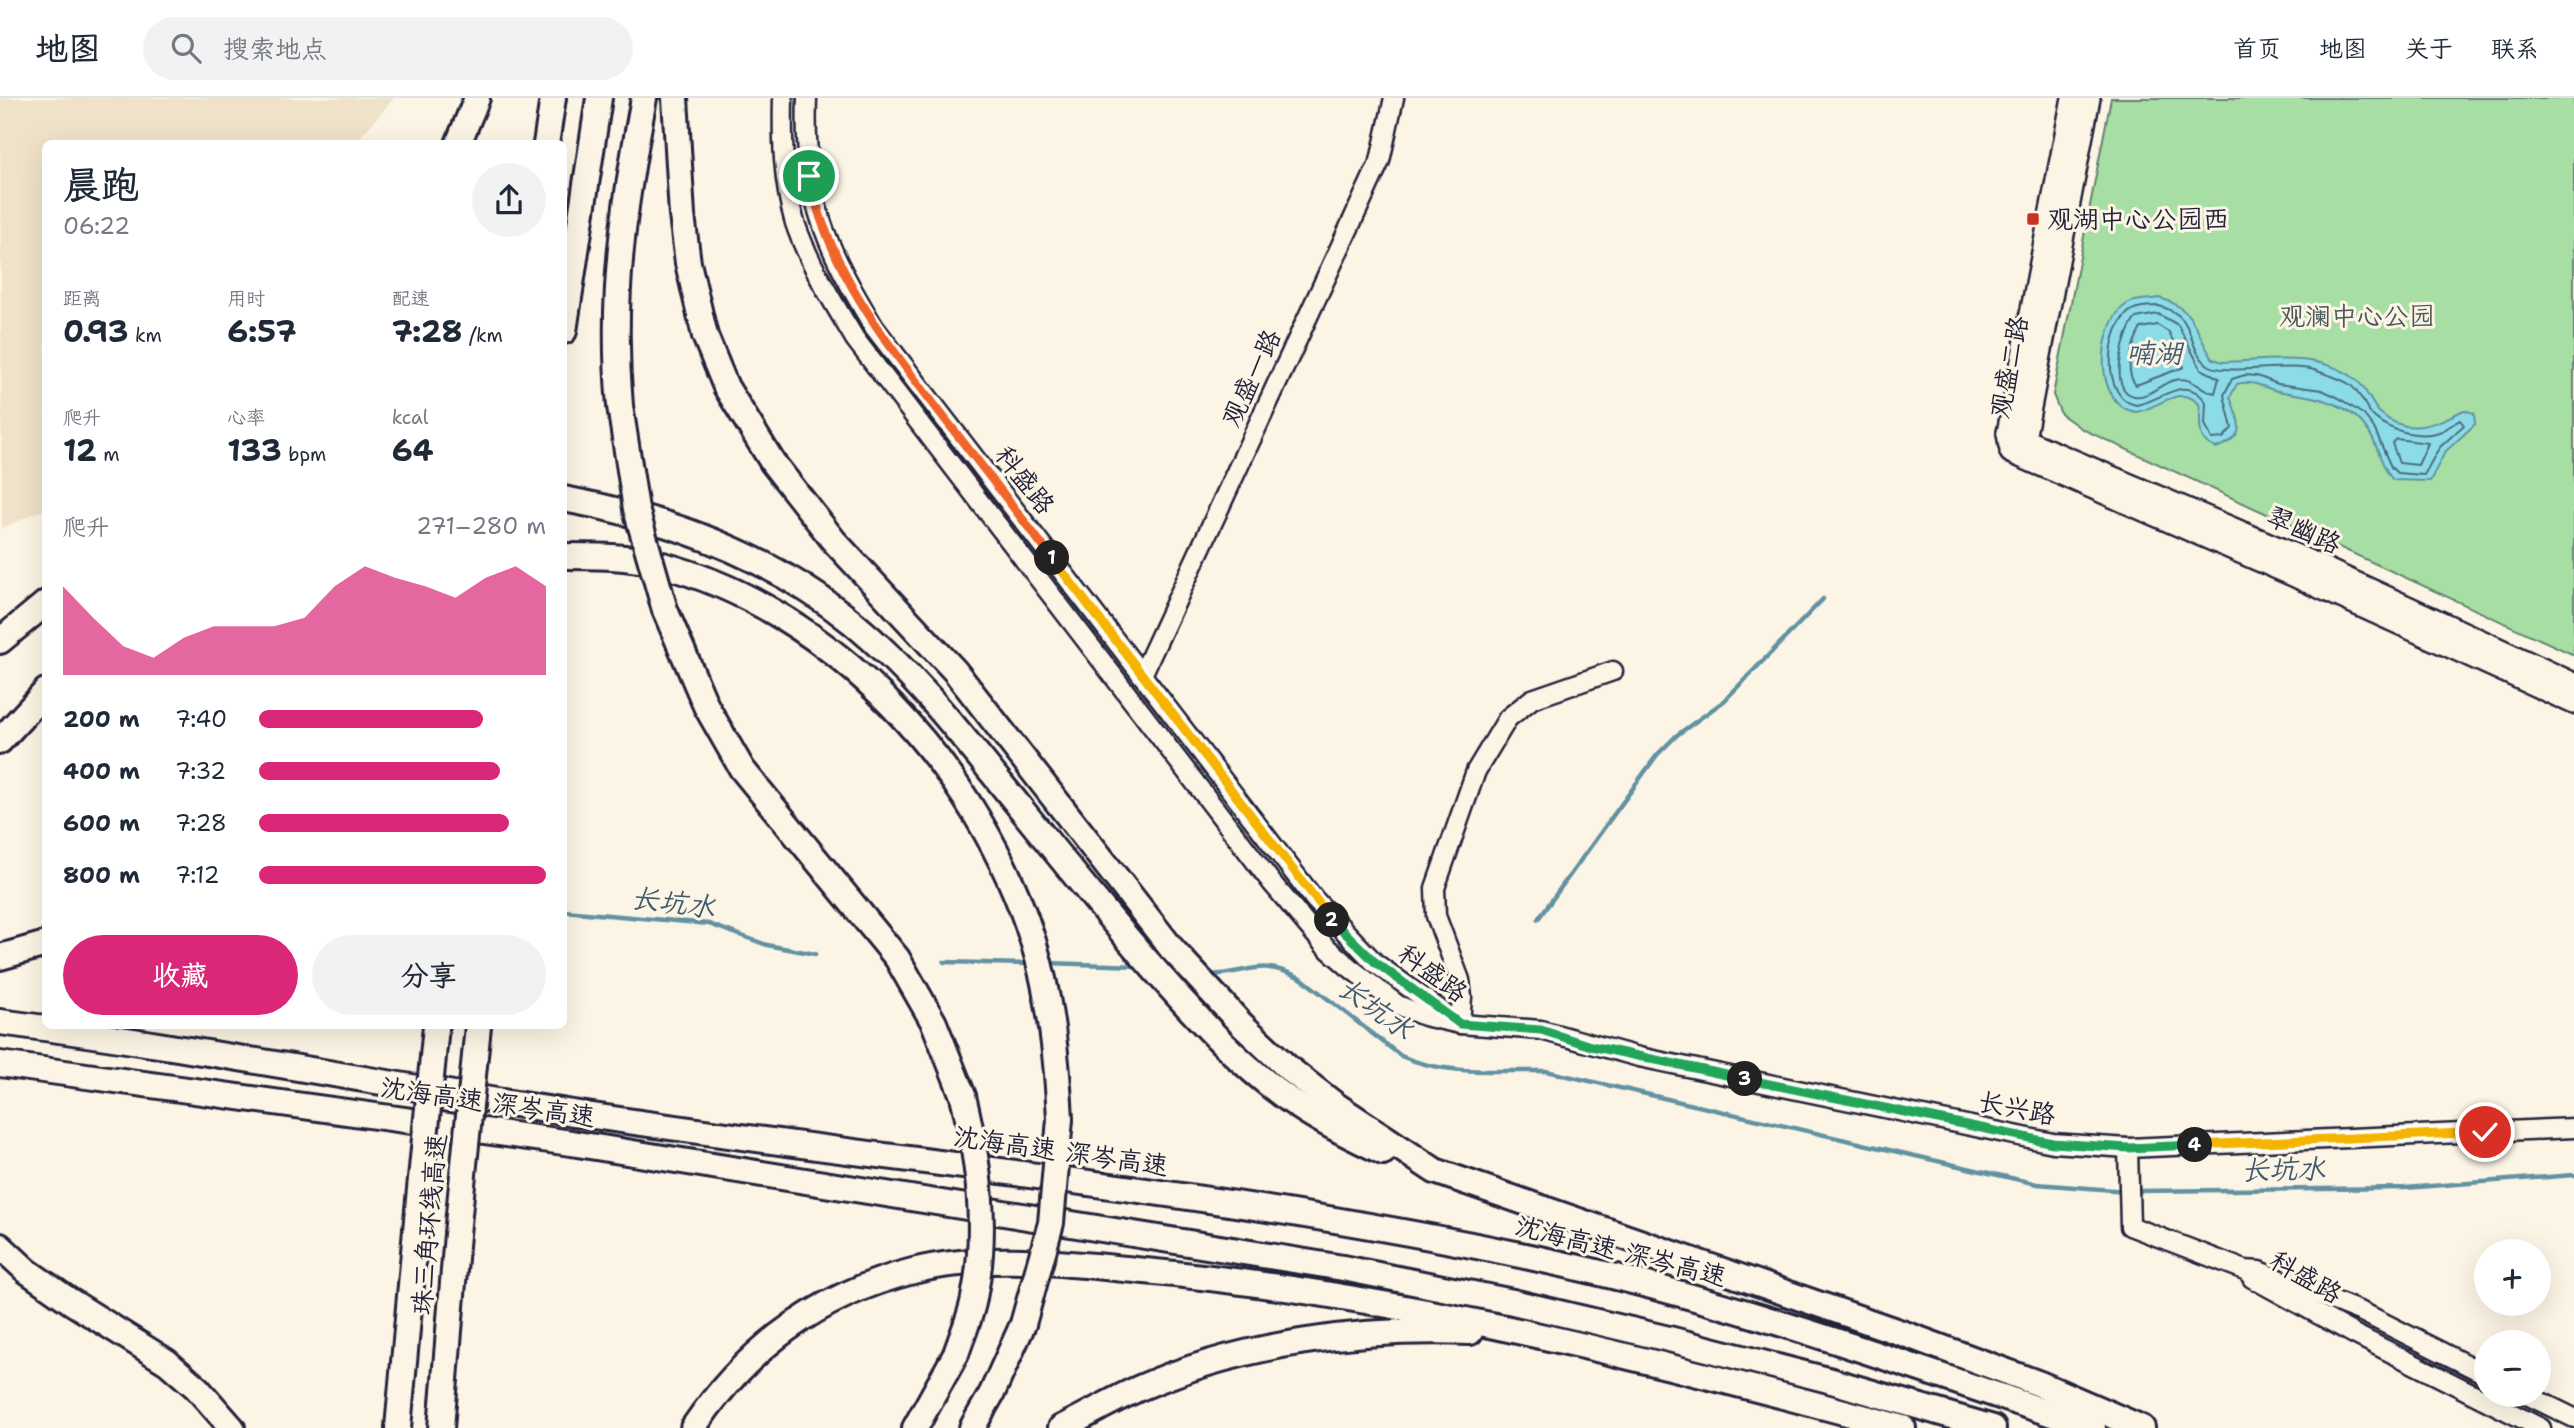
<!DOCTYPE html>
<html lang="zh">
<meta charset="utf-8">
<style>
:root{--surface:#fff;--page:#f2f2f3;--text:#1f2937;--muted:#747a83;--line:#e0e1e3;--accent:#db2777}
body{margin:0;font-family:"Shantell Sans","LXGW WenKai TC",sans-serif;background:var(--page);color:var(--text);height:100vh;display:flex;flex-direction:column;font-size:26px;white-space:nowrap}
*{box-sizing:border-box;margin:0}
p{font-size:23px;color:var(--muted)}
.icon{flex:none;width:38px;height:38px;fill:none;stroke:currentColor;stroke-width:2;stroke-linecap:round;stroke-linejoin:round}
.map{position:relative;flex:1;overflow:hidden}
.sheet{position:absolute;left:42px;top:42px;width:525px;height:889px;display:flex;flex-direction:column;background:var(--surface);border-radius:10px;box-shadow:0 7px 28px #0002}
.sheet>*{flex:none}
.controls{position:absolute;left:2474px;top:1141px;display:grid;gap:14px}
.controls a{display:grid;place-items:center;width:77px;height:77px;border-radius:50%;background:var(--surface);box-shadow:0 7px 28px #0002;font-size:35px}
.pin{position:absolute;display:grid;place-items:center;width:60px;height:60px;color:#fff;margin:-30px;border:4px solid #fff;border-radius:50%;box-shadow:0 2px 7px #0007}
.km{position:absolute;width:35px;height:35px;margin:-18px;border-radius:50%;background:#222;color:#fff;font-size:19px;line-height:35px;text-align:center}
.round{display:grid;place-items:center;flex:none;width:74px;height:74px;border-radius:37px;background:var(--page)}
.summary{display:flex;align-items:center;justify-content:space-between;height:119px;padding:0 21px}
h1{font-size:38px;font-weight:700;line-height:52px}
.stats{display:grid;grid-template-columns:repeat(3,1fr);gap:10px;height:119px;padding:7px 21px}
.stats div{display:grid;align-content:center}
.stats b{font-size:30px;font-weight:700}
.stats small{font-size:19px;font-weight:400}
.stats p{font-size:19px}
.chart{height:196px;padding:14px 21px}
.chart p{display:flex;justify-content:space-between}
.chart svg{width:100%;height:126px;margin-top:7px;fill:var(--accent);opacity:.7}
.action{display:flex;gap:14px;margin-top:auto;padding:14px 21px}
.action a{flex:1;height:80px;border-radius:42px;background:var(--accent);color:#fff;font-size:28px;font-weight:700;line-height:80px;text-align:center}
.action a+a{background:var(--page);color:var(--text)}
ul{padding:0 21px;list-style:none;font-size:23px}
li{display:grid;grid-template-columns:112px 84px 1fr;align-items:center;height:52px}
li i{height:18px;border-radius:9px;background:var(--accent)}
header{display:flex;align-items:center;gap:42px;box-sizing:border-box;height:98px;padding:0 35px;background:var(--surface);border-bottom:2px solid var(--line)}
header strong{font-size:33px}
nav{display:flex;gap:38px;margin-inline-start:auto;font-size:24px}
.search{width:490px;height:63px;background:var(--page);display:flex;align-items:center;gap:18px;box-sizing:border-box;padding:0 24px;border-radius:38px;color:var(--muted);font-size:26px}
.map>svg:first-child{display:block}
.built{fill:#efe2c8}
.green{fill:#a6dea3;stroke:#64806f;stroke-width:2}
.water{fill:#8cdce7;stroke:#6292a2;stroke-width:2}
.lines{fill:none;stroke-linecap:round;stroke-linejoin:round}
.shore{stroke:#4c6c80;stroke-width:2}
.stream{stroke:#6292a2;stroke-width:4.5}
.minor-casing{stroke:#22223b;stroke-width:23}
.major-casing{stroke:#22223b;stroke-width:26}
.highway-casing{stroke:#22223b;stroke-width:30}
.minor{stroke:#fcf5e5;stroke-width:18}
.major{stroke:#fcf5e5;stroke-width:21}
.highway{stroke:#fcf5e5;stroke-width:24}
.highway-bridge-casing{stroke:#22223b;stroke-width:30;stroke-linecap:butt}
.highway-bridge{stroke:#fcf5e5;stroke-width:24}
.split-1-casing{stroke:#fff;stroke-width:14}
.split-2-casing{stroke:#fff;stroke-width:14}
.split-3-casing{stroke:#fff;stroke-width:14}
.split-4-casing{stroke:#fff;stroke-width:14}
.split-5-casing{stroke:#fff;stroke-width:14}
.split-1{stroke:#f0652b;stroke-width:9}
.split-2{stroke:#f5b400;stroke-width:9}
.split-3{stroke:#22a559;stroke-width:9}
.split-4{stroke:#22a559;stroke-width:9}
.split-5{stroke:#f5b400;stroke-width:9}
.poi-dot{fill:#c8321e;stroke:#fcf5e5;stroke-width:2.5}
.labels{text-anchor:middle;stroke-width:6;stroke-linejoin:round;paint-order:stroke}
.poi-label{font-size:26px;fill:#22223b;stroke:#fcf5e5;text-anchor:start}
.park-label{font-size:26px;fill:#4a5a5a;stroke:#fcf5e5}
.street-label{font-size:26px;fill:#22223b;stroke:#fcf5e5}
.water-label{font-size:28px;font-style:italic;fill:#425a6f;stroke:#fcf5e5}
</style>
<header>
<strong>地图</strong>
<div class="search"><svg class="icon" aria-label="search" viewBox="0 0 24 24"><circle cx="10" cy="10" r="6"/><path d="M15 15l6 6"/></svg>搜索地点</div>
<nav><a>首页</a><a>地图</a><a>关于</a><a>联系</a></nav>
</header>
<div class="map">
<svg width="2574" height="1330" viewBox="0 0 2574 1330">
<rect width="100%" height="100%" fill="#fcf5e5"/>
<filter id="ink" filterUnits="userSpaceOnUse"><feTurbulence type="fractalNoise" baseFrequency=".0143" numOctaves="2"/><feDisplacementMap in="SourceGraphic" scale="14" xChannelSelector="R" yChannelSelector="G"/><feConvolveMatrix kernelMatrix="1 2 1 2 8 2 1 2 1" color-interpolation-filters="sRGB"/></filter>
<g filter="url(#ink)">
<!-- built -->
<path class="built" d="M0,0H394L355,45L46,46L45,411L2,430Z"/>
<!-- green -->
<path class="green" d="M2111,0H2574V557L2082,331L2061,316L2053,297Z"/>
<!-- water -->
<path class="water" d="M2159,200C2197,210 2194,234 2213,261L2223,264C2266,263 2316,253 2354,280C2366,288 2370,305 2380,315C2408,340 2437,325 2464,312L2474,315L2475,326L2445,354L2430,383L2393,382C2383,371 2382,361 2376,348C2359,306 2323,300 2283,294C2266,292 2255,281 2237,286L2230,299C2240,326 2248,338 2216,350C2193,341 2203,325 2199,306C2180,285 2158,311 2136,314C2092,308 2097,225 2127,206C2136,201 2149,202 2159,200Z"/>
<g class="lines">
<!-- shore -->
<g class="shore">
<path d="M2159,208C2199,218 2184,248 2208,267C2223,278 2288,264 2314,272C2325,276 2340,280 2349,286C2361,294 2365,311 2375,320C2391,334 2422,341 2442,333C2448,330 2454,325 2460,322L2464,327L2439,350L2424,377L2397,375L2391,369L2374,330L2364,317L2339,300L2322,292L2278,286L2257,278L2245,277L2232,281L2224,297L2232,330L2223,340L2212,341L2205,326L2206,304C2185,274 2161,304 2136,307C2100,301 2106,226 2132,212C2139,208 2151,208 2159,208Z"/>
<path d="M2158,216L2178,227L2201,271L2219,280L2215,295C2201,293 2193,278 2175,282C2162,284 2148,301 2134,298C2107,293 2124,233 2136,220Z"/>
<path d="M2157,227L2169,234L2184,269L2136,287C2123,273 2133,244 2141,230Z"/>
<path d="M2396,341L2428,345L2418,367L2399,365L2392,345Z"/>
</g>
<!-- stream -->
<g class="stream">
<path d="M564,813L709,826L767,847L815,856"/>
<path d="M1538,821L1657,657L1677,637L1724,603L1823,501"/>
<path d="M944,864L1031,866"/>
<path d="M1047,865L1139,868"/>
<path d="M1207,877C1251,876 1257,859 1301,880L1401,958C1446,978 1498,972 1546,973L2037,1086L2126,1093"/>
<path d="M2134,1093L2405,1090L2574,1077"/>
</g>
<defs>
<g id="minor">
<path d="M783,0C782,41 783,85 795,125C809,166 833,204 855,241L1272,785L1325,848L1349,869L1398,907L1424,918L1460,926L1541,932L1639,959L2053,1045L2128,1050L2574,1030"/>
<path d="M807,0C803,98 824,146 874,229L1315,802L1375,865L1457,924"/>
<path d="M1142,577L1380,63L1394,0"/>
<path d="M1460,926L1462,899L1460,882L1436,818L1435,790L1476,673L1508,620L1532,601L1613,573"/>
<path d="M2128,1050L2130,1128L2245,1172L2259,1173L2364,1215L2487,1277"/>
<path d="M2252,1180L2354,1236L2541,1330"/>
<path d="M2527,1297L2574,1320"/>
</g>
<g id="major">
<path d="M2008,335L2299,459L2574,586"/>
<path d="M2010,348L2008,335L2073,0"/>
<path d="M2015,350L2024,341L2089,0"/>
<path d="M2011,354L2291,476L2574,605"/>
</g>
<g id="highway">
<path d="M675,0L682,117L688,165L705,238L726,289L773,365L834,443L955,573L1172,851L1241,926L1288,970L1334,1006L1435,1073L1913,1239L2040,1286L2142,1330"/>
<path d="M458,46L477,0"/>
<path d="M546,46L553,0"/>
<path d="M564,233L599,0"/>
<path d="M620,308C610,198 624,107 644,0"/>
<path d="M564,401C667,420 770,457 853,525C910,572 956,630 1002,687C1052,749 1101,811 1154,871C1197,920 1243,971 1298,1008C1325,1026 1354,1040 1383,1054"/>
<path d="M564,458C596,458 627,458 659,466C835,512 980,673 1033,843C1051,901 1057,961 1060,1021"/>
<path d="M665,512L706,608L742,671L897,860L934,925L963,998"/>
<path d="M0,543L46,505"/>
<path d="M0,643L46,593"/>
<path d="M0,859L46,846"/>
<path d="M0,924C192,949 381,986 573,1015C894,1064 1220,1092 1539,1161C1728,1201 1910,1268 2093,1330"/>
<path d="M0,966L571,1045L1343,1170L1513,1204L1673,1242L1828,1282L1993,1330"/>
<path d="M0,1148L27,1173L70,1203L167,1264L197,1290L232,1330"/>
<path d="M398,1330L416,1132"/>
<path d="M441,1330L457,1136"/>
<path d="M693,1330C747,1250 818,1197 913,1173C987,1154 1070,1166 1145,1173C1403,1197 1653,1262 1903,1330"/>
<path d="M915,1330L956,1256"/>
<path d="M972,1330L992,1295L1023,1226"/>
<path d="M1061,1330C1088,1317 1114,1301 1142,1289C1244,1245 1360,1230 1470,1234"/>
</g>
</defs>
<!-- minor casing -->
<use href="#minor" class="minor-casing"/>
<!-- major casing -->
<use href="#major" class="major-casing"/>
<!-- highway casing -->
<use href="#highway" class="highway-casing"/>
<!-- minor -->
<use href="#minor" class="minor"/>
<!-- major -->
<use href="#major" class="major"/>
<!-- highway -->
<use href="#highway" class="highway"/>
<defs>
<g id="highway-bridge">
<path d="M620,308L636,411L665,512"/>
<path d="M416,1132L436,928"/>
<path d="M457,1136L478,928"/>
<path d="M1023,1226L1051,1125L1060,1021"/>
<path d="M956,1256C962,1237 971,1218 974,1200C988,1132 979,1065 963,998"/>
</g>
</defs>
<!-- highway-bridge casing -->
<use href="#highway-bridge" class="highway-bridge-casing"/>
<!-- highway-bridge -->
<use href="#highway-bridge" class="highway-bridge"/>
</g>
</g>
<g class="lines" filter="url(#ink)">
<defs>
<path id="split-1" d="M809,78C829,172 885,243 942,317C979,365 1016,412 1052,460"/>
<path id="split-2" d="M1052,460L1332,822"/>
<path id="split-3" d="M1332,822L1375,864L1460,926L1541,932L1591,948L1745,981"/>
<path id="split-4" d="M1745,981L2053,1045L2128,1050L2195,1047"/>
<path id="split-5" d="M2195,1047L2485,1034"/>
</defs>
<!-- split-1 casing -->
<use href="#split-1" class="split-1-casing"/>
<!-- split-2 casing -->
<use href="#split-2" class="split-2-casing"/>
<!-- split-3 casing -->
<use href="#split-3" class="split-3-casing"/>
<!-- split-4 casing -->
<use href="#split-4" class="split-4-casing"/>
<!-- split-5 casing -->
<use href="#split-5" class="split-5-casing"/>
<!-- split-1 -->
<use href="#split-1" class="split-1"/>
<!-- split-2 -->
<use href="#split-2" class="split-2"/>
<!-- split-3 -->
<use href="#split-3" class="split-3"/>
<!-- split-4 -->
<use href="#split-4" class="split-4"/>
<!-- split-5 -->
<use href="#split-5" class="split-5"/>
</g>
<!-- markers -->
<rect class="poi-dot" x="2026" y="114" width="14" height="14" rx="3.5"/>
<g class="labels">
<!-- poi labels -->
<g class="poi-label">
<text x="2047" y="130">观湖中心公园西</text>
</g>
<!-- park labels -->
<g class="park-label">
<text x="2357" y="227">观澜中心公园</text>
</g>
<!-- street labels -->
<g class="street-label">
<text transform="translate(2009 269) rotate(-79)" y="9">观盛二路</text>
<text transform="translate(1251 280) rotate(-65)" y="9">观盛一路</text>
<text transform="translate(1025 382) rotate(52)" y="9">科盛路</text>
<text transform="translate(2304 432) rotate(24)" y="9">翠幽路</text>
<text transform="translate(1433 875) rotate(36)" y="9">科盛路</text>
<text transform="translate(488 1004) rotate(8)" y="9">沈海高速 深岑高速</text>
<text transform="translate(2017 1010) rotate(11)" y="9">长兴路</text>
<text transform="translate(1061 1053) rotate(8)" y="9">沈海高速 深岑高速</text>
<text transform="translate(429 1126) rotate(-85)" y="9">珠三角环线高速</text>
<text transform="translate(1621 1153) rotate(14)" y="9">沈海高速 深岑高速</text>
<text transform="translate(2306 1179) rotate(30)" y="9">科盛路</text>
</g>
<!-- water labels -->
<g class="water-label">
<text x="2154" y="265">喃湖</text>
<text transform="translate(673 804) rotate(7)" y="10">长坑水</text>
<text transform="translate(1376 910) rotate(36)" y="10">长坑水</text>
<text transform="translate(2283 1071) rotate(-1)" y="10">长坑水</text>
</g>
</g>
</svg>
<div class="controls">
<a>+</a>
<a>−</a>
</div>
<div class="pin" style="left:809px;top:78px;background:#1e9e55"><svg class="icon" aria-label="arrive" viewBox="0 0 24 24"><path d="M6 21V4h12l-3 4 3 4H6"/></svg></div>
<div class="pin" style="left:2485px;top:1034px;background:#d93025"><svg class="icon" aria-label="check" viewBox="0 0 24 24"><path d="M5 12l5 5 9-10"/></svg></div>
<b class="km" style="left:1052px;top:460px">1</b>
<b class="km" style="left:1332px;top:822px">2</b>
<b class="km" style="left:1745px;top:981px">3</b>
<b class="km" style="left:2195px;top:1047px">4</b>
<section class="sheet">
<div class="summary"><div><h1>晨跑</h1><p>06:22</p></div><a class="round"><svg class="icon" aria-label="share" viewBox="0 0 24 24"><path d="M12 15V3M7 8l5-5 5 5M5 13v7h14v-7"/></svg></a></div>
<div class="stats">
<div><p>距离</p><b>0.93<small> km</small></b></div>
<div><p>用时</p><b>6:57</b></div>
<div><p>配速</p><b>7:28<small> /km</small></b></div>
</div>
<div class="stats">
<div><p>爬升</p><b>12<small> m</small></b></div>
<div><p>心率</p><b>133<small> bpm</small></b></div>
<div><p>kcal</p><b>64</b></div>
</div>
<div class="chart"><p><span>爬升</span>271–280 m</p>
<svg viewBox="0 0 160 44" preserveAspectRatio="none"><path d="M0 44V13L10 24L20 34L30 38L40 31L50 27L60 27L70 27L80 24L90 13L100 6L110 10L120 13L130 17L140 10L150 6L160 13V44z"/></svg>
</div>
<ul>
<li><b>200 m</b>7:40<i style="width:78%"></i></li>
<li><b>400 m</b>7:32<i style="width:84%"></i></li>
<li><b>600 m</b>7:28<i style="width:87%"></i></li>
<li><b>800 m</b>7:12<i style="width:100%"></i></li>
</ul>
<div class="action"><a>收藏</a><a>分享</a></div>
</section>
</div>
